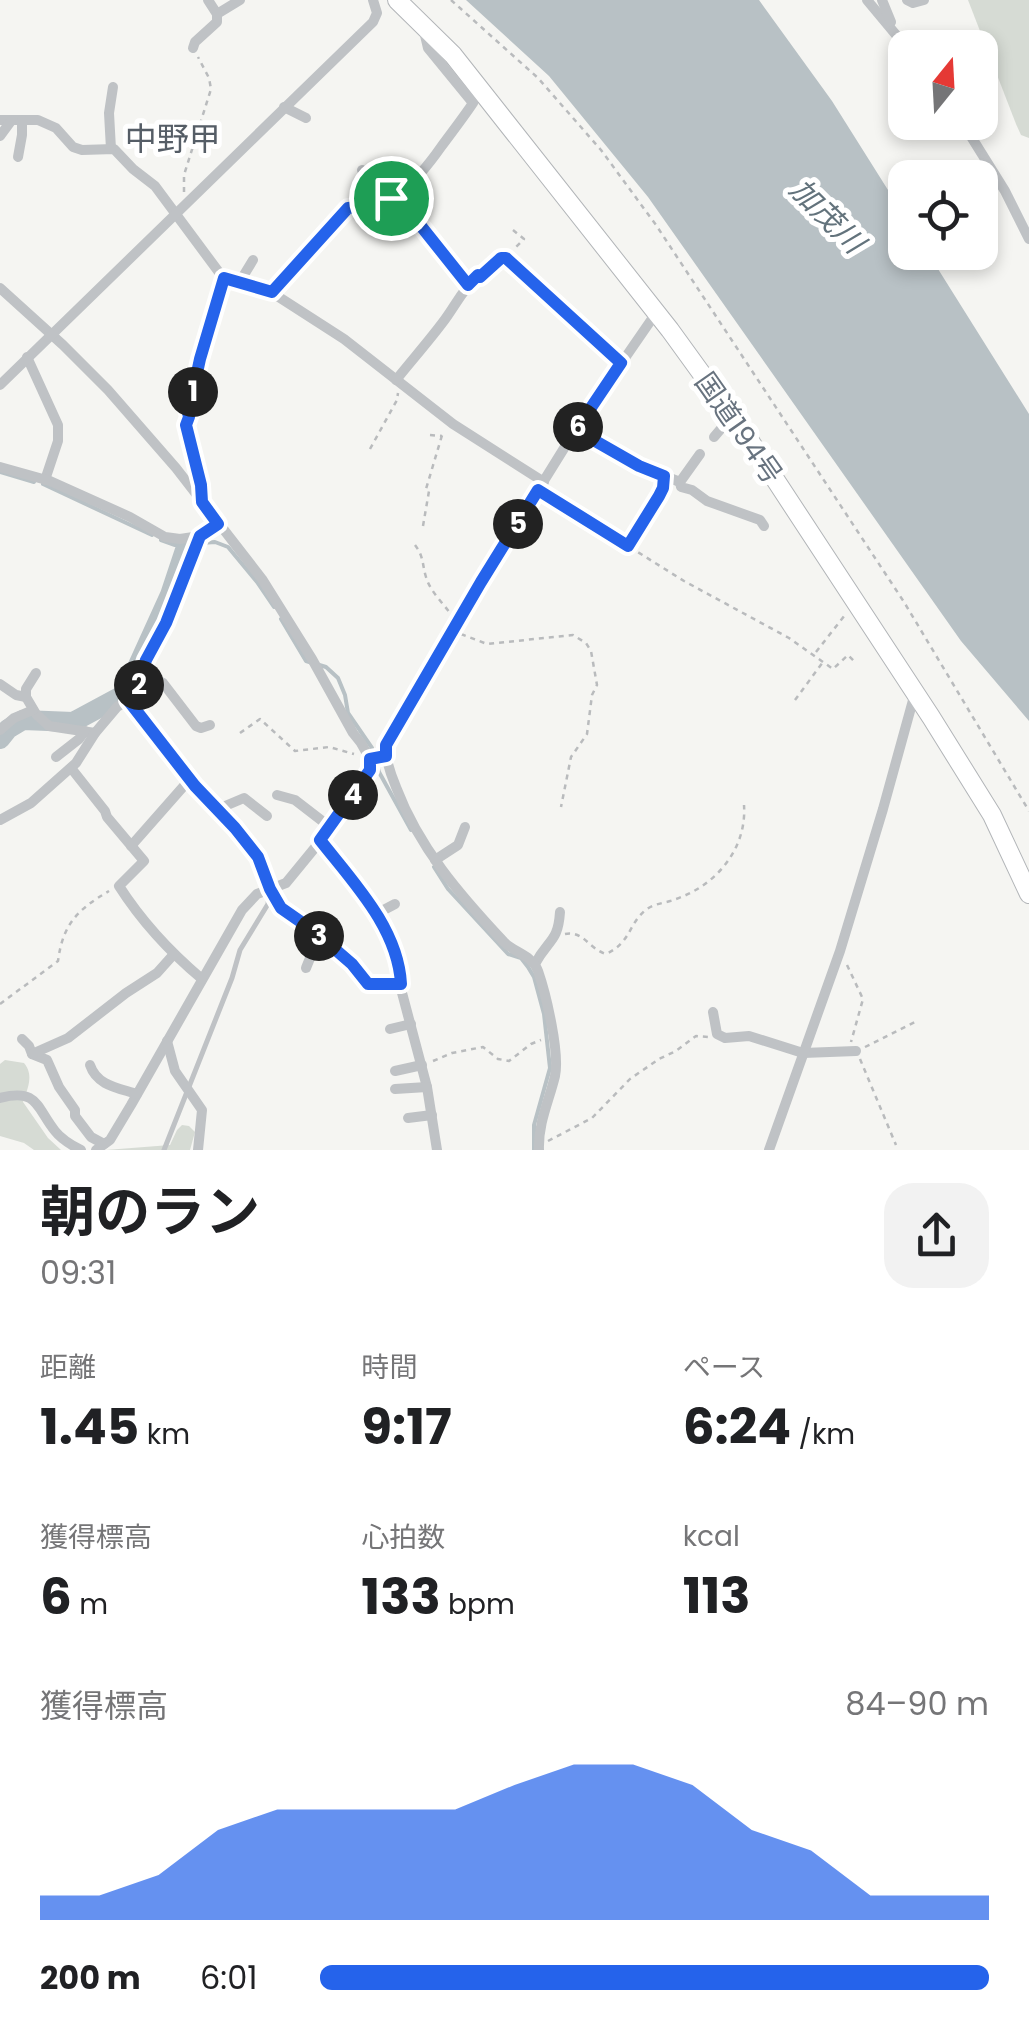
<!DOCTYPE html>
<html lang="ja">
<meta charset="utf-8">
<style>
:root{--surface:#fff;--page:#f2f2f2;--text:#202124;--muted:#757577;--accent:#2563eb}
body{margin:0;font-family:Poppins,"Noto Sans JP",sans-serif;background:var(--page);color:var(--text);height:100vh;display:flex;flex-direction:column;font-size:38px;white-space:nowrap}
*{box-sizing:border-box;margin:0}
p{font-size:32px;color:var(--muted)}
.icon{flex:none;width:55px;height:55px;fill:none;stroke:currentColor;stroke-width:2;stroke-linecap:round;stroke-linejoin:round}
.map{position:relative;height:1150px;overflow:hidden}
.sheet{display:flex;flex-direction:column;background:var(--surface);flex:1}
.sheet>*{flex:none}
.needle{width:65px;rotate:18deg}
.buttons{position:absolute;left:888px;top:30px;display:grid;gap:20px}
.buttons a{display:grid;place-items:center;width:110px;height:110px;border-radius:20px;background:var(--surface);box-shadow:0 5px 15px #0003;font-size:50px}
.pin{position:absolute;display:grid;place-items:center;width:85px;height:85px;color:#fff;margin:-42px;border:5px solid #fff;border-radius:50%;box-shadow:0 2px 10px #0007}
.km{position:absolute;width:50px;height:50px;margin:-25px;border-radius:50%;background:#222;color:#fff;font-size:28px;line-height:50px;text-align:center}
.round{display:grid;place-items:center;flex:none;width:105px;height:105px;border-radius:30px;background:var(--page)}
.head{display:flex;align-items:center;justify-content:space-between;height:170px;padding:0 40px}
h1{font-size:55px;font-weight:700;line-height:75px}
.figures{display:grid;grid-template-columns:repeat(3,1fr);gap:15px;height:170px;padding:10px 40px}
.figures div{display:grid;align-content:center}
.figures b{font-size:50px;font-weight:700}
.figures small{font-size:28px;font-weight:400}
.figures p{font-size:28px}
.chart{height:280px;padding:20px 40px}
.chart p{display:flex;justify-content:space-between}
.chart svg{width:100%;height:180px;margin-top:10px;fill:var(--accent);opacity:.7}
ul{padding:0 40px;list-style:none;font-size:32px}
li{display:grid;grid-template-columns:160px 120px 1fr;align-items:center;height:75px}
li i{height:25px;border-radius:12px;background:var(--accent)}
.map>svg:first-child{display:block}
.green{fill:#d6dbd4}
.water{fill:#b8c1c5}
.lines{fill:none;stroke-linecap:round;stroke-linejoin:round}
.stream{stroke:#b8c1c5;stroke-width:4}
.river{stroke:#b8c1c5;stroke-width:20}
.trunk-casing{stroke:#b2b5b8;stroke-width:20}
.path{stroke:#b9bbbd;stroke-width:2.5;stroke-dasharray:5 5;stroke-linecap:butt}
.service{stroke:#bfc2c5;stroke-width:5}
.minor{stroke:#bfc2c5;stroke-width:10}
.trunk{stroke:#fff;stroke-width:18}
.route-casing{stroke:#fff;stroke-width:20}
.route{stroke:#2563eb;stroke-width:12}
.labels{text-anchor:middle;stroke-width:10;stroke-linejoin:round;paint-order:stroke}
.street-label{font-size:28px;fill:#68737f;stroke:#fff}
.water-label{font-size:30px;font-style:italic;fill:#63737c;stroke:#fff}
.quarter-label{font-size:32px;fill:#555d66;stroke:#fff}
</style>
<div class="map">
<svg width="1029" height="1150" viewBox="0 0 1029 1150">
<rect width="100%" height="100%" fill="#f5f5f2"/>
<!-- green -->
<g class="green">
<path d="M968,0H1029V138L1021,135L1016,124Z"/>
<path d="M5,1060L24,1063C34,1075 28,1088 23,1102L48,1138L61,1150H34L24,1143L0,1136V1064Z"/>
<path d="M182,1125L189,1126L195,1132L190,1150H106L170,1145L177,1130Z"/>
</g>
<!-- water -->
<path class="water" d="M466,0H759L832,101L905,217V252L928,253L1029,414V721L961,641L648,197L549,76Z"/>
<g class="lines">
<!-- stream -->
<g class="stream">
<path d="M0,472L34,482"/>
<path d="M43,484L152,535"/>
<path d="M161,540L175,545L215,542L228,547L257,582L274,607"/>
<path d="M281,619L306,661L326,667L338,678L345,695L348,713L372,748L379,772L411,830"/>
<path d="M434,867L448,889L508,954L521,958L528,967L534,977L544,1014L550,1068L534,1125V1150"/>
</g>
<!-- river -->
<path class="river" d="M0,739L8,729L23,720L73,722L125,694L170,595L187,544"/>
<defs>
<path id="trunk" d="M397,0L453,55L670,330L746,435L931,717L992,815L1029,894"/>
</defs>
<!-- trunk casing -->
<use href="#trunk" class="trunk-casing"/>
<!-- path -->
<g class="path">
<path d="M451,0L538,78L601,150L656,225L904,602L1029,811"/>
<path d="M184,192V175L211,89L209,78L198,57"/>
<path d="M513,230L524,239L514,249"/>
<path d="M430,435L442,436"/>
<path d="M370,449L397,400L398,393"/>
<path d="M199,478L186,425L189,417L186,404L192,396L200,359L221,290"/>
<path d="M545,494L684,581L789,638L833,669L848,655L855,662"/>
<path d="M423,526L429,491L426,489L443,432"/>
<path d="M415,545C424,557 422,564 426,577C430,591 442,602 450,613"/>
<path d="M629,545L663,488"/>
<path d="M461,634L487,644L573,635L586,643L591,651L597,685L592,695L587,734L571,757L561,807"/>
<path d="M816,652L845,615"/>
<path d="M795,700L823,662"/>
<path d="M240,733L260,719L295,751L329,747L354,754"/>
<path d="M565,934C583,930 589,949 606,954C632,942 628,923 647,909C655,903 667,903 676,899C717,885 747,848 744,805"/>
<path d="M847,965L863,999L851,1042"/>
<path d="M0,1004L58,961C63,924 77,910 109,891"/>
<path d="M865,1047L917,1021"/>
<path d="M860,1059L896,1145"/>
<path d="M433,1061L452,1053L483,1047L498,1059L509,1061L531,1044L541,1040"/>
<path d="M548,1141L592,1118L630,1079L659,1059L676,1051L696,1036L709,1037"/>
</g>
<!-- service -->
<path class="service" d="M164,1150L232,978L240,950L268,904L269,892"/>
<!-- minor -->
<g class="minor">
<path d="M208,0L217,14L240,0"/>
<path d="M867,0L907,48"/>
<path d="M882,0L891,22"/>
<path d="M907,0L913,3L924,0"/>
<path d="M193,48L195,42L217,22V14"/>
<path d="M284,107L306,118"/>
<path d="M0,120H38L56,128L73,147L82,150L114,149L133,169L155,186L224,279L271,292L344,339L453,424L544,482"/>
<path d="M962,122L1005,191L1029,239"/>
<path d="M0,136L11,121"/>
<path d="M111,149L109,113L113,87"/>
<path d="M18,157L22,135V120"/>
<path d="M362,170L391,198"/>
<path d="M397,196L468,285"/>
<path d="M239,283L253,260"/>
<path d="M0,288L63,345L108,390L176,468L262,579L312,659L353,733L361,743L370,759V770L327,833L286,883L257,894L242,910L131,1105L110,1140L96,1150"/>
<path d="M271,292L347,208C395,205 415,184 441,147C452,132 463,118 473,103L428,48L424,31"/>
<path d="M27,357L58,425V441L45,480"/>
<path d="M396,380C412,360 428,342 443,322C455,306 463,289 478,275L480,277L501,258H506L621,363"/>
<path d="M0,385L373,22L377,13L373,0"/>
<path d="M711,388L707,399L725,424L714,437"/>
<path d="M576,429L639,466L680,482"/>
<path d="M700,454L680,482L681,487L692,490L707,501L760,520L764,526"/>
<path d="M0,467L50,481L130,517L165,537L180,539L200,536L218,524"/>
<path d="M36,673L26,689V697L36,714L49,726L95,733"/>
<path d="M141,683L159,681L163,683L196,726L201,728L210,725"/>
<path d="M0,684L16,695L26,697"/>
<path d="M128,700C166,755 215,801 255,854C267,870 267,893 282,908C291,917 304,923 313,931C334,947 352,965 369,984H401"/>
<path d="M0,730L14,718L33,710"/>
<path d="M56,757L79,739L85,731"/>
<path d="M71,768L105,811L107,817L144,861L119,886C142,922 170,952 202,979"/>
<path d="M277,795L295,800L330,827"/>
<path d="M218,809L244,798L267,816"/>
<path d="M0,820L31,803L76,763L95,733L117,707L131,698L141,683C140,660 160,638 168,618C180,591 188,563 200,536"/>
<path d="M320,840L380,921L394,951L399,964L401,989L427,1087L437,1150"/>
<path d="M131,846L190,779"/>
<path d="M435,860L458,845L465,827"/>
<path d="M376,914L395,904"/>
<path d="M535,964C548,939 558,943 560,912"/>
<path d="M306,968L319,936"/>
<path d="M713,1012L717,1034L725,1038L749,1036L803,1053L856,1051"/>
<path d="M390,1029L411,1024"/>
<path d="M22,1039L29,1046L32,1054L47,1060L59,1087L75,1110V1116L91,1137L104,1144"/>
<path d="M167,1041L175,1071L202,1110L198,1150"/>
<path d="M32,1054L68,1038L126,993L157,973L174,954"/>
<path d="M90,1065C97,1086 119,1088 137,1094"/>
<path d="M395,1071L422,1065"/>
<path d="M395,1089L427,1087"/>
<path d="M0,1098C38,1088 36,1107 55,1131C62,1140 71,1145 81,1150"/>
<path d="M408,1118L432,1115"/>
<path d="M539,1150C538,1123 549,1101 555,1076C560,1053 546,994 538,971C532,955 515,953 504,942C460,895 419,848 396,787C391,775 387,763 385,750L481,582L576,429L656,313"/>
<path d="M769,1150L840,951L883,809L915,693"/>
</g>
<!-- trunk -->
<use href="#trunk" class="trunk"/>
</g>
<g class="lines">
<defs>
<path id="route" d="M397,196L468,285L478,275L480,277L501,258H506L621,363L576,430L639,466L664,476L663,488L659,496L628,546L538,490L481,582L386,745V756L370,759V770L320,840C353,882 398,928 401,984H368L352,964L314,931L281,908L270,889L258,857L235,828L195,786L128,700L141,682L140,678L146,660L166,623L200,536L218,524L202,502L201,485L186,425L189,417L186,404L192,396L200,359L224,278L272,292L348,208L369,206Z"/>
</defs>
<!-- route casing -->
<use href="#route" class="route-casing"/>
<!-- route -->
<use href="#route" class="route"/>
</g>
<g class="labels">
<!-- street labels -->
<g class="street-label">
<text transform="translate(739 428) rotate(55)" y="10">国道194号</text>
</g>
<!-- water labels -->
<g class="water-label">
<text transform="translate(827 216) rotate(45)" y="10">加茂川</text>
</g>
<!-- quarter labels -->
<g class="quarter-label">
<text x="173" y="150">中野甲</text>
</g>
</g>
</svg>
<div class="buttons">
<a><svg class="needle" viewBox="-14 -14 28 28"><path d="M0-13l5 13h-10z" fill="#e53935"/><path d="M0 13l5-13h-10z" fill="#757577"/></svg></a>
<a><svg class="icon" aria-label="locate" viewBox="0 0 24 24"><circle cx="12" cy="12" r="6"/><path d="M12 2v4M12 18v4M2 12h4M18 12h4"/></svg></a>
</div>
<div class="pin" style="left:391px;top:198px;background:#1e9e55"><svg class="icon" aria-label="arrive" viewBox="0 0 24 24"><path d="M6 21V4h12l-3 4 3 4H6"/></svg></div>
<b class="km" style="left:193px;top:392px">1</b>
<b class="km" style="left:139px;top:685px">2</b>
<b class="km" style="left:319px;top:936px">3</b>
<b class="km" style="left:353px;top:795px">4</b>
<b class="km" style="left:518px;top:524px">5</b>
<b class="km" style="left:578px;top:427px">6</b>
</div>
<section class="sheet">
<div class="head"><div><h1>朝のラン</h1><p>09:31</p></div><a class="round"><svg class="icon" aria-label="share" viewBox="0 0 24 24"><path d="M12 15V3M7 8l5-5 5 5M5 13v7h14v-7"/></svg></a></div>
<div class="figures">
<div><p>距離</p><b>1.45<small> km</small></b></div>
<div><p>時間</p><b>9:17</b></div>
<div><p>ペース</p><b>6:24<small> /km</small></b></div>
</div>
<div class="figures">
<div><p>獲得標高</p><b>6<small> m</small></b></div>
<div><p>心拍数</p><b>133<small> bpm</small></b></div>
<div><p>kcal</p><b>113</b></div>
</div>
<div class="chart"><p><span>獲得標高</span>84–90 m</p>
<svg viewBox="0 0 160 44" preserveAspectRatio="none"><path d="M0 44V38L10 38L20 33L30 22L40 17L50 17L60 17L70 17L80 11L90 6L100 6L110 11L120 22L130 27L140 38L150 38L160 38V44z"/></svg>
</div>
<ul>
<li><b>200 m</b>6:01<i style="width:100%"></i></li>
</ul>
</section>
